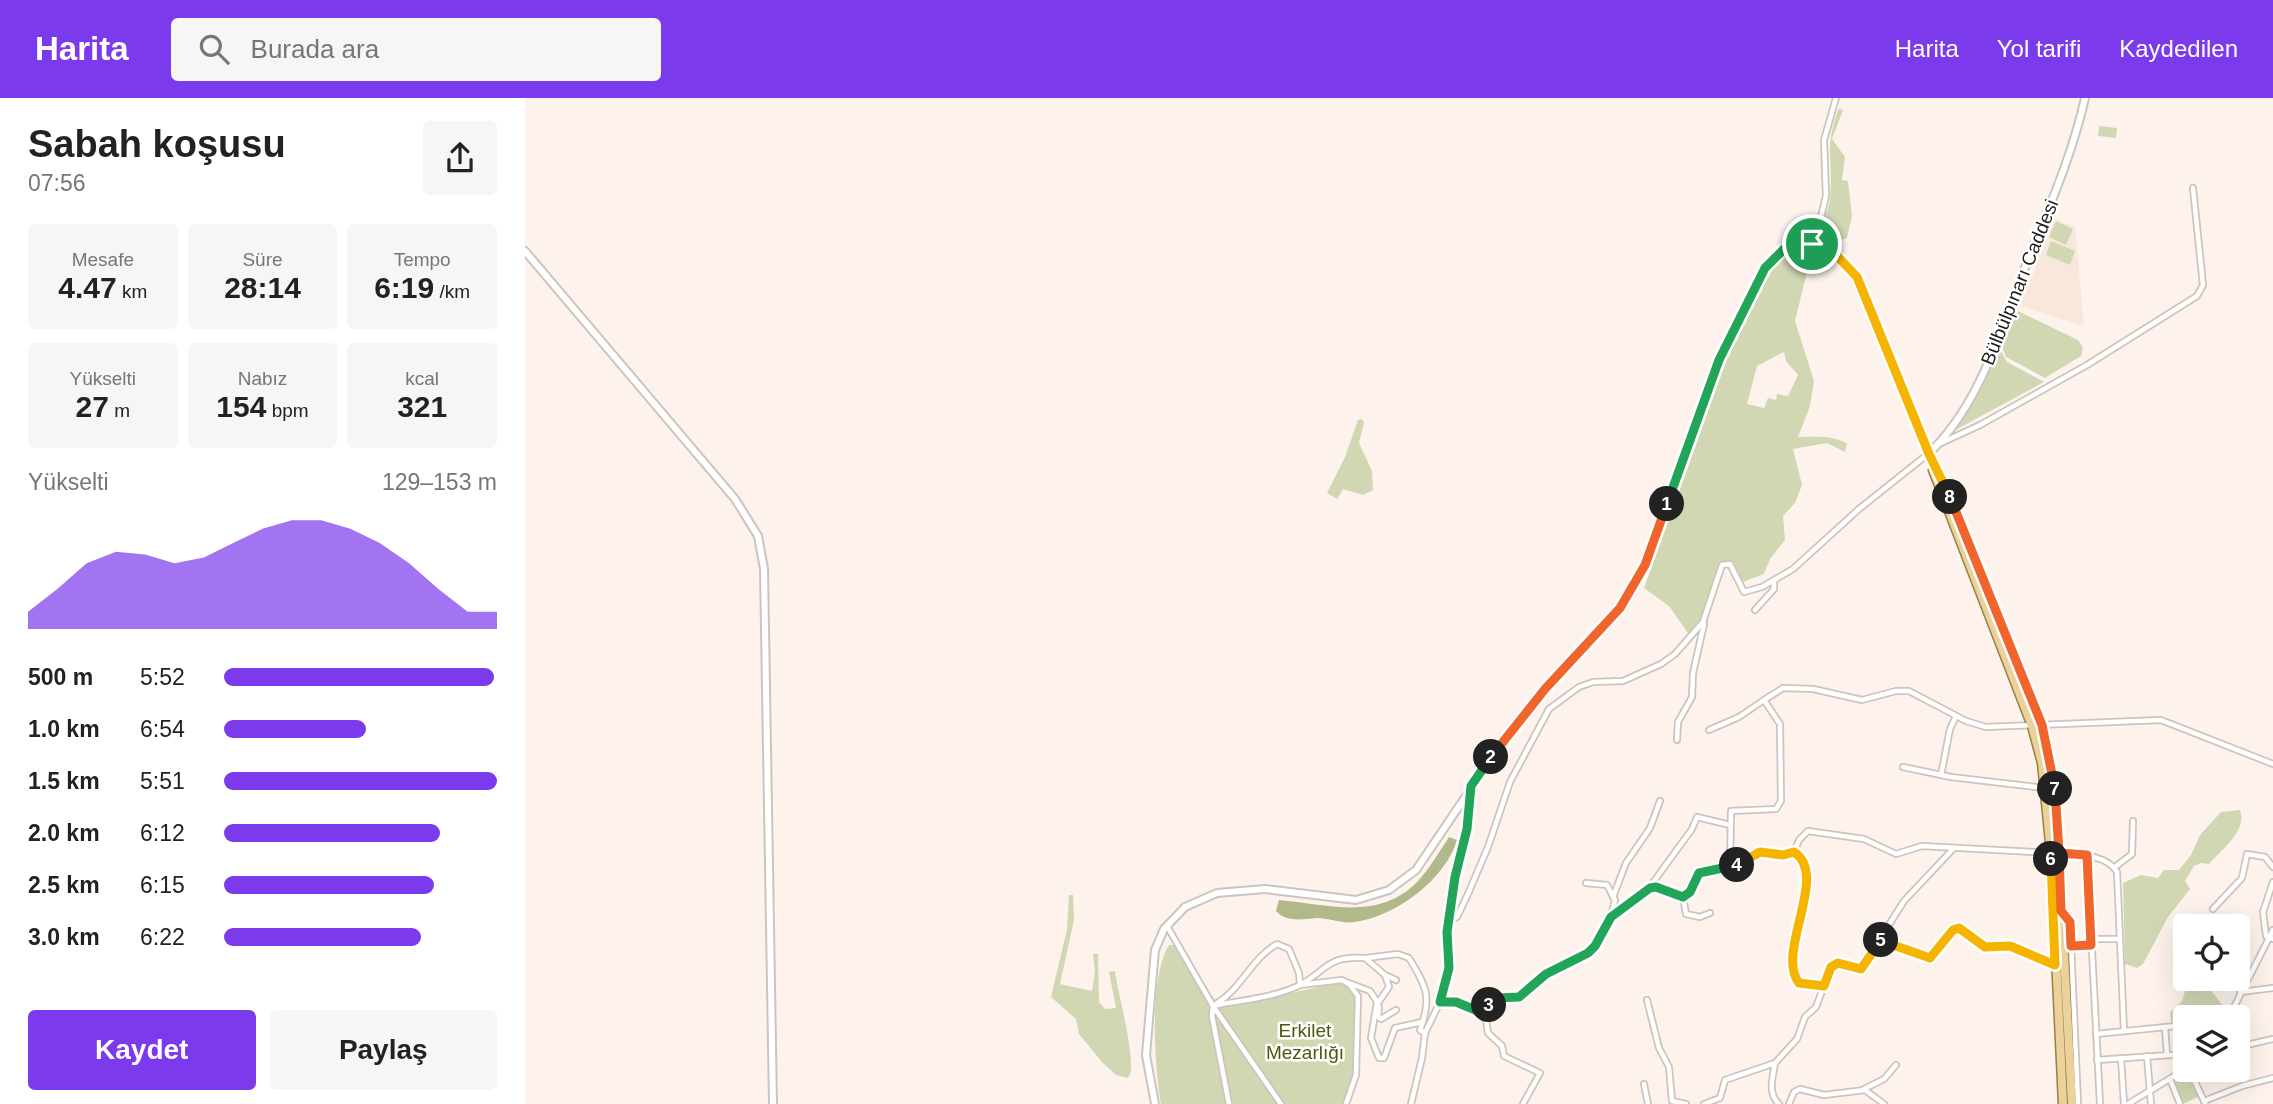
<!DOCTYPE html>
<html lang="tr">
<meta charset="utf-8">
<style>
:root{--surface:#fff;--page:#f6f6f6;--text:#222;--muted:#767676;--accent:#7c3aed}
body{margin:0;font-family:Helvetica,sans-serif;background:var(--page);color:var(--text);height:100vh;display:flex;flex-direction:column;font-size:26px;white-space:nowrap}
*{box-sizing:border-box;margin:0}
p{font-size:23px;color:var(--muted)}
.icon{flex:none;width:38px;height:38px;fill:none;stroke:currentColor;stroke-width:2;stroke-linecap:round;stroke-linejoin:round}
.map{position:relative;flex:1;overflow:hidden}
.sheet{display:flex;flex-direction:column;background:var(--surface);width:525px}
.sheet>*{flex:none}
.fabs{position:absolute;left:1648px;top:816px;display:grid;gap:14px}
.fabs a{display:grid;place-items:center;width:77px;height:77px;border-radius:7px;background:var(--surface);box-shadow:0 7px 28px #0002;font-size:35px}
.pin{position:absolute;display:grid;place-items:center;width:60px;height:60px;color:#fff;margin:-30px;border:4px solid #fff;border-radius:50%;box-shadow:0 2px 7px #0007}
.km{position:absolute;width:35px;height:35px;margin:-18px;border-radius:50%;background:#222;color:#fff;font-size:19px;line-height:35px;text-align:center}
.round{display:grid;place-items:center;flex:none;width:74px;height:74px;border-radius:7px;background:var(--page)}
.summary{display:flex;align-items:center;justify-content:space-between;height:119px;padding:0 28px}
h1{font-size:38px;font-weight:700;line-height:52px}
.stats{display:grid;grid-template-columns:repeat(3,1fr);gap:10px;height:119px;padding:7px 28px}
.stats div{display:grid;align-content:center;border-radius:7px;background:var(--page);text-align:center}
.stats b{font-size:30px;font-weight:700}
.stats small{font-size:19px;font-weight:400}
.stats p{font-size:19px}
.chart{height:196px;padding:14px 28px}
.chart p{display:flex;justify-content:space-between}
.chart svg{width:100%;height:126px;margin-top:7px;fill:var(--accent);opacity:.7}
.action{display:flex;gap:14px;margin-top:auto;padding:14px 28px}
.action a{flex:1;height:80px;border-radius:7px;background:var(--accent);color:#fff;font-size:28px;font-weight:700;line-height:80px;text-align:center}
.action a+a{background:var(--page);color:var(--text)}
ul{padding:0 28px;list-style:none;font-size:23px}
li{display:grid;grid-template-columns:112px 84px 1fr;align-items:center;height:52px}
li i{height:18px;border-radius:9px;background:var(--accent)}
header{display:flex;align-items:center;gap:42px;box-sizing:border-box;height:98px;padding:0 35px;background:var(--accent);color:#fff}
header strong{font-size:33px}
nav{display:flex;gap:38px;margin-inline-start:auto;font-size:24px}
.search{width:490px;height:63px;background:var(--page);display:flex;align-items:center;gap:18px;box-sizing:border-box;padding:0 24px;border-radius:7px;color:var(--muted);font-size:26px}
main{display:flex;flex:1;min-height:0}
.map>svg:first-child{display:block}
.built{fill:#f9e7dc}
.green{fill:#d1d7b3;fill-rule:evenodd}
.forest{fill:#b1b98b}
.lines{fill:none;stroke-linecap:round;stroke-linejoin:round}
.minor-casing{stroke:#cec4be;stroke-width:8}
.tertiary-casing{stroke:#cec4be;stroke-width:10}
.primary-casing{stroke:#9b7e43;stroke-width:11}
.minor{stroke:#fff;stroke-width:4.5}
.tertiary{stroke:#fff;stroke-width:6}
.primary{stroke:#ebd19b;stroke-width:8}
.split-1-casing{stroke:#fff;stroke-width:14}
.split-2-casing{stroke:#fff;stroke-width:14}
.split-3-casing{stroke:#fff;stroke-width:14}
.split-4-casing{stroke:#fff;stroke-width:14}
.split-5-casing{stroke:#fff;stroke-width:14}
.split-6-casing{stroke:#fff;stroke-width:14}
.split-7-casing{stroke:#fff;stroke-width:14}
.split-8-casing{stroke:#fff;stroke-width:14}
.split-9-casing{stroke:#fff;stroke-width:14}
.split-1{stroke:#22a559;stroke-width:9}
.split-2{stroke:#f0652b;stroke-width:9}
.split-3{stroke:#22a559;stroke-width:9}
.split-4{stroke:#22a559;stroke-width:9}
.split-5{stroke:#f5b400;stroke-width:9}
.split-6{stroke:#f5b400;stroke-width:9}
.split-7{stroke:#f0652b;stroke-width:9}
.split-8{stroke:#f0652b;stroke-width:9}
.split-9{stroke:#f5b400;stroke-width:9}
.labels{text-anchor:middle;stroke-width:5;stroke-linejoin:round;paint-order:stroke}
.street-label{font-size:19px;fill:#201c1a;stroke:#fff}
.park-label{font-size:19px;fill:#4f570d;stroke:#fff}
</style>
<header>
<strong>Harita</strong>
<div class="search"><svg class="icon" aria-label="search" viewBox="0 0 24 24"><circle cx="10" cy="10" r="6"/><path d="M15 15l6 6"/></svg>Burada ara</div>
<nav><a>Harita</a><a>Yol tarifi</a><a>Kaydedilen</a></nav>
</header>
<main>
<section class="sheet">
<div class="summary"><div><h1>Sabah koşusu</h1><p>07:56</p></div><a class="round"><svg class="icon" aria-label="share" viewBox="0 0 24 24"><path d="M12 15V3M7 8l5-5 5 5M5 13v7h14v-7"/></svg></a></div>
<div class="stats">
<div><p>Mesafe</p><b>4.47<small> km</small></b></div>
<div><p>Süre</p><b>28:14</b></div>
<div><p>Tempo</p><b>6:19<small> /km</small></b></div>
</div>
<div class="stats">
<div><p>Yükselti</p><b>27<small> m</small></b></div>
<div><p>Nabız</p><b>154<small> bpm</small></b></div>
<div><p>kcal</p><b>321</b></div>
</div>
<div class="chart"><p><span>Yükselti</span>129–153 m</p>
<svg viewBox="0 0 160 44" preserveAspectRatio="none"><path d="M0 44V38L10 30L20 21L30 17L40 18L50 21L60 19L70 14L80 9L90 6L100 6L110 9L120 14L130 21L140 30L150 38L160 38V44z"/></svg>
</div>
<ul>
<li><b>500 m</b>5:52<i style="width:99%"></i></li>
<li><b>1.0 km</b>6:54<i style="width:52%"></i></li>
<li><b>1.5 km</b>5:51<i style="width:100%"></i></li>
<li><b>2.0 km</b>6:12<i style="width:79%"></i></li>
<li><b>2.5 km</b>6:15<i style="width:77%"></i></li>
<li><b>3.0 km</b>6:22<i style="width:72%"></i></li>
</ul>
<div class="action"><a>Kaydet</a><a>Paylaş</a></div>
</section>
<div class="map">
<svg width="1748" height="1006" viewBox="0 0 1748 1006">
<rect width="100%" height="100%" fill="#fdf3ec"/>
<!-- built -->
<path class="built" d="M1530,121L1550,129L1559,228L1495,208Z"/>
<!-- green -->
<g class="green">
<path d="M1314,10L1318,12L1307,41L1320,59L1317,82L1323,83L1327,118L1322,140L1304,146L1296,144C1293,129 1303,116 1305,101C1309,63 1298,51 1314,10Z"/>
<path d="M1574,28L1592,30L1591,40L1573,38Z"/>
<path d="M1531,123L1548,131L1541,147L1524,139Z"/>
<path d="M1526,143L1550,153L1545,167L1521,157Z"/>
<path d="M1279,154H1291L1290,162H1285L1270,223L1289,283L1285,308L1273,339C1291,339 1305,337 1322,345L1320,354L1302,345L1268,351L1277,387L1270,405L1258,418L1260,442L1245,461L1239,476L1218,484L1209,465L1204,463L1196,467L1177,518L1165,538L1144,508L1119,490L1208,244L1245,172L1261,159ZM1259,254L1261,263L1273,277L1263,298L1252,296L1251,302L1243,300L1239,310L1222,306L1232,268Z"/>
<path d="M1493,213L1553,242L1558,250L1556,258L1520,280L1481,259L1477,249Z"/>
<path d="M1475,251L1482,264L1519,284L1421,337L1463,264Z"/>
<path d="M837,321L839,325L834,345L847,373L848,392L838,397L818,391L812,401L802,395L820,359L833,322Z"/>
<path d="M1715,712C1723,732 1696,752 1684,766L1676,765L1669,768L1660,783L1665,791L1643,819L1618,866L1612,870L1600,866L1598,785L1616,777L1633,780L1639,772H1654L1666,757L1675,737L1696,714Z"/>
<path d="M544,797H548L549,822L535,886L567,893L570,873L568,856H573L574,904L580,911L591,910L584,874L590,873C592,893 614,969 603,980L591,977L577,964L554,936L551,921L526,899L542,831Z"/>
<path d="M644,847H650L696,910L812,885L825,887C845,913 831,976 821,1006H636C629,969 624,879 644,847Z"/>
<path d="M1670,883L1681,886L1702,913L1697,919H1661V924L1646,925L1645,914L1657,903L1662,887Z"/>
<path d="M1663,977L1675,998L1658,1006L1650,984Z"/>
</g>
<!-- forest -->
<path class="forest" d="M924,739L932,742C920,782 871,818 830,824C817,826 805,820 792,820C778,821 762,825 751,813L754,802C802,806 854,824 893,783C905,770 914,754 924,739Z"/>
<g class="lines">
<defs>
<g id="minor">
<path d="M1289,147L1301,98L1299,42L1311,0"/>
<path d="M1416,345L1455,327L1562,267L1672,198L1678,187L1668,90"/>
<path d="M1230,512L1249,491V483"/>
<path d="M1184,632L1214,619L1239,602"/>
<path d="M1152,642L1153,624L1167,599L1168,575L1179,526"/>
<path d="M1378,669L1426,679L1519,690"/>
<path d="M1416,677L1425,631L1431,618"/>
<path d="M1269,754L1274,742L1283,733L1339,741L1371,756L1397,748L1526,755"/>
<path d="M1269,754C1296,771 1273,815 1271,838C1269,853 1269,868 1271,883L1299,888"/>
<path d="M1534,755C1553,757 1581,756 1592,774L1599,933"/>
<path d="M1562,757L1575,1006"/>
<path d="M1205,769L1206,713L1251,711L1256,703L1255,626L1239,602L1258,590L1288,591L1337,602L1371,593H1384L1441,623L1461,629L1636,622L1748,666"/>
<path d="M1590,769L1607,756L1608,723"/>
<path d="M1748,784L1738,814L1741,838L1748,841"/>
<path d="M1061,785L1082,787L1090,802L1086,818"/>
<path d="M1124,790L1167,731L1172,719L1205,727"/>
<path d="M1088,799L1101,765L1125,730L1135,703"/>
<path d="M1158,799L1161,816L1175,819L1185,815"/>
<path d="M1688,811L1717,780L1722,756L1740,759L1748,769"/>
<path d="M1537,814L1545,824L1553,1006"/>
<path d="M924,823L932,819L943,796L963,749L985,684L1024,611L1054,589L1068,584L1098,583L1136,566L1150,556L1178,524L1197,467L1205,466L1219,494L1237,489L1268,471L1334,411L1403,356"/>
<path d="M642,828L688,908L687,918L704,1006"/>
<path d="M1359,838L1371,848L1405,860L1428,832L1434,830L1460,849L1485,848L1530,867"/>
<path d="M1566,841H1595"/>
<path d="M1546,848L1566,847"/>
<path d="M841,860L873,856L884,860C902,889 907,900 895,932L900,935"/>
<path d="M860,877L871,882"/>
<path d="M775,887L817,882L824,886L833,898L831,977L821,1006"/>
<path d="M1715,894L1748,890"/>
<path d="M1122,902L1134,950L1144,969L1147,1003L1161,1006"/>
<path d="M852,904L846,940L854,960H859L870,930L897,924"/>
<path d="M915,904H931L960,916L963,935L977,948L979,958L1015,975L998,1006"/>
<path d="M691,906C717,890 726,861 752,846L764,851L774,875L775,886"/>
<path d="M688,908C716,902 747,900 773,888C804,872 799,858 840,860L860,877L864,889L853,905L845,893L821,884"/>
<path d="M688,908L756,1006"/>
<path d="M854,909L853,919L856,921L871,912"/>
<path d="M960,916L970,901L994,899L1021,876L1063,855L1070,848L1086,819L1125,790L1131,789L1158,799L1165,794L1174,775L1216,767L1235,754L1258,757L1269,754"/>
<path d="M1704,919L1748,832"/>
<path d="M1640,929L1642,957"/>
<path d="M1571,936L1661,927"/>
<path d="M1713,949L1748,941"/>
<path d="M1622,958L1626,1006"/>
<path d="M1596,960L1599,1006"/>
<path d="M1572,962L1661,956"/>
<path d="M1250,965C1248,979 1242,995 1254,1006"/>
<path d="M1664,971L1680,1005"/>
<path d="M1645,981L1655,1006"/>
<path d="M1119,986L1123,1006"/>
<path d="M1339,991L1359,981L1371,967"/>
<path d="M1679,1003L1717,988L1748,980"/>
<path d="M886,1006L897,960L900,935L915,904L923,879L925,854L922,833L946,694"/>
<path d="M1179,1006L1195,1000L1200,982L1250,965L1272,941L1280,919L1291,909L1306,869L1315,865L1336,871L1379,803L1428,751"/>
<path d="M1264,1006L1269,994L1275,991L1299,997L1340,992L1359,1006"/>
<path d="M1603,1006L1661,971"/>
</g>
<g id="tertiary">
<path d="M0,153L210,401L233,438L239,471L248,1006"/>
<path d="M630,1006L621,957L630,852L639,831L660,809L692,795L740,791L831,802L864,792L891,772L989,627L1085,522L1108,489L1124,456L1194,262L1240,170L1255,154L1273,146L1291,147L1311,157L1327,172L1403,356C1455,308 1476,230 1501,167C1523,112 1547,58 1560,0"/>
</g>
<g id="primary">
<path d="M1403,356L1419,385L1517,627L1530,688L1547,1006"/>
<path d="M1408,372L1507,628L1517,665L1526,755L1538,1006"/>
</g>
</defs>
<!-- minor casing -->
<use href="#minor" class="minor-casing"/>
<!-- tertiary casing -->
<use href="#tertiary" class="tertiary-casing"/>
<!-- primary casing -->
<use href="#primary" class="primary-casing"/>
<!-- minor -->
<use href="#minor" class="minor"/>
<!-- tertiary -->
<use href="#tertiary" class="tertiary"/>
<!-- primary -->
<use href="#primary" class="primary"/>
</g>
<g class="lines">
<defs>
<path id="split-1" d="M1142,406L1194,262L1240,170L1259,151L1273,146H1287"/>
<path id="split-2" d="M966,659L1020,591L1095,510L1120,467L1142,406"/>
<path id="split-3" d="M964,907L960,916L931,904H915L924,870L922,834L930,779L942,731L946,688L966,659"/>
<path id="split-4" d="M964,907L973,900L994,899L1021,876L1063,855L1070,848L1086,819L1125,790L1131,789L1158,799L1165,794L1174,775L1212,767"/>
<path id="split-5" d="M1212,767L1235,754L1258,757L1269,754C1305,777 1250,854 1274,885L1299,888L1306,869L1313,865L1336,871L1356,842"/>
<path id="split-6" d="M1356,842L1360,838L1371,848L1405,860L1428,832L1434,830L1460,849L1485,848L1530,867L1526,761"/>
<path id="split-7" d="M1526,761V755H1534L1536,813L1545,824L1546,848L1566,847L1562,757L1534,755L1530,691"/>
<path id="split-8" d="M1425,399L1517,627L1530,691"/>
<path id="split-9" d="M1287,146L1311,157L1332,179L1404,356L1425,399"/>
</defs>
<!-- split-1 casing -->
<use href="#split-1" class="split-1-casing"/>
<!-- split-2 casing -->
<use href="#split-2" class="split-2-casing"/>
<!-- split-3 casing -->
<use href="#split-3" class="split-3-casing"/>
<!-- split-4 casing -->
<use href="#split-4" class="split-4-casing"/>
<!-- split-5 casing -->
<use href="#split-5" class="split-5-casing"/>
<!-- split-6 casing -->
<use href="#split-6" class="split-6-casing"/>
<!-- split-7 casing -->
<use href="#split-7" class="split-7-casing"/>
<!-- split-8 casing -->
<use href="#split-8" class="split-8-casing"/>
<!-- split-9 casing -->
<use href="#split-9" class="split-9-casing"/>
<!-- split-1 -->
<use href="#split-1" class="split-1"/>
<!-- split-2 -->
<use href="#split-2" class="split-2"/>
<!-- split-3 -->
<use href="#split-3" class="split-3"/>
<!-- split-4 -->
<use href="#split-4" class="split-4"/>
<!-- split-5 -->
<use href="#split-5" class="split-5"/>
<!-- split-6 -->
<use href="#split-6" class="split-6"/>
<!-- split-7 -->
<use href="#split-7" class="split-7"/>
<!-- split-8 -->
<use href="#split-8" class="split-8"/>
<!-- split-9 -->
<use href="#split-9" class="split-9"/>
</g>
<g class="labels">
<!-- street labels -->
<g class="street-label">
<text transform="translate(1494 184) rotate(-68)" y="7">Bülbülpınarı Caddesi</text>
</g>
<!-- park labels -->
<g class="park-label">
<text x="780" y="939">Erkilet<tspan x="780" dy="22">Mezarlığı</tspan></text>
</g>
</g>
</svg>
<div class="fabs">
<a><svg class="icon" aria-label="locate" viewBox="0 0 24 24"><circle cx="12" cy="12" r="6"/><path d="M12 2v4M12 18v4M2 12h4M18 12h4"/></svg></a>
<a><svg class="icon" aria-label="layers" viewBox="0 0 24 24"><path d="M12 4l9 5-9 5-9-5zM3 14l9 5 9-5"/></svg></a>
</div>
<div class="pin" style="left:1287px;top:146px;background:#1e9e55"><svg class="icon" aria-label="arrive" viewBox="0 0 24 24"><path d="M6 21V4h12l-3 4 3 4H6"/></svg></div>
<b class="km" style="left:1142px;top:406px">1</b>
<b class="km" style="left:966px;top:659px">2</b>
<b class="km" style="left:964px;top:907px">3</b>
<b class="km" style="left:1212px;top:767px">4</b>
<b class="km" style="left:1356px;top:842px">5</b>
<b class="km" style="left:1526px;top:761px">6</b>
<b class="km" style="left:1530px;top:691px">7</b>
<b class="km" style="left:1425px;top:399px">8</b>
</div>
</main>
